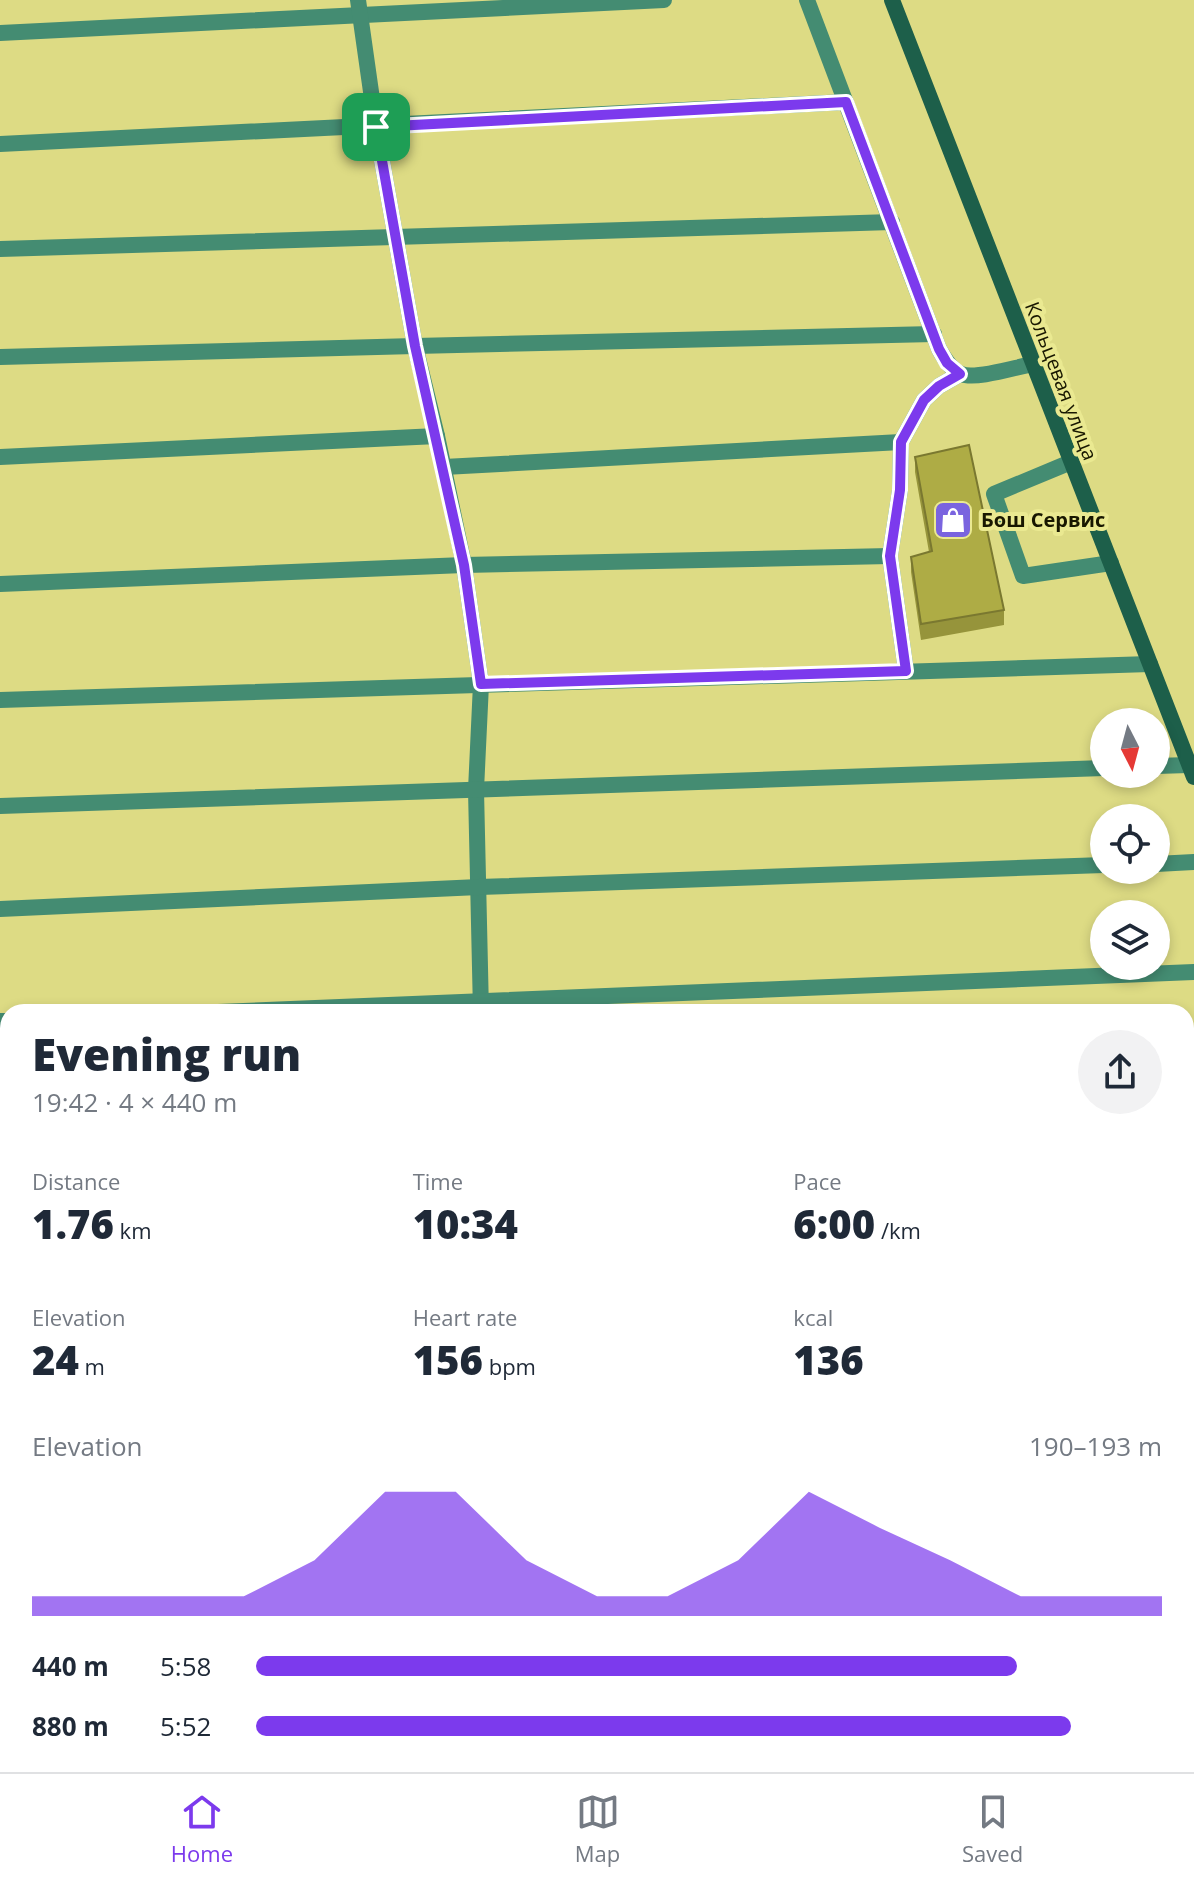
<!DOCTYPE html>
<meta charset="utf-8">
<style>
:root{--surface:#fff;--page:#f2f2f3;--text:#1f2937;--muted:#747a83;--line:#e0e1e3;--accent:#7c3aed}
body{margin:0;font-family:"Open Sans",sans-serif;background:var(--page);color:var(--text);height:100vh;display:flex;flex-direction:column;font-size:30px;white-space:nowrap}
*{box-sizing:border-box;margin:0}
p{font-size:26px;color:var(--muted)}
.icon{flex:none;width:44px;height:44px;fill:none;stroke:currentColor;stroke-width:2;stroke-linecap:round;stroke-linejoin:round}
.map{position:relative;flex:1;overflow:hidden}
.panel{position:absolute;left:0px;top:1004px;width:1194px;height:768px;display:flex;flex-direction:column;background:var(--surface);border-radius:24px 24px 0 0;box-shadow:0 4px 12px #0003}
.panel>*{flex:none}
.needle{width:52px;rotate:174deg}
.fabs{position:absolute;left:1090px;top:708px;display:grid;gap:16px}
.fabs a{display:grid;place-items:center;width:80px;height:80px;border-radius:50%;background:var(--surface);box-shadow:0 4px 12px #0003;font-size:40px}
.pin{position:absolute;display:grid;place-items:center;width:68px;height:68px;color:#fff;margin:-34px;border-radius:16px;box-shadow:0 4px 12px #0006}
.round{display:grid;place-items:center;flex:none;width:84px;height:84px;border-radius:42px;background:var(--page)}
.overview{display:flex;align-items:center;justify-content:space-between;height:136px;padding:0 32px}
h1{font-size:44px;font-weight:800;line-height:60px}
.stats{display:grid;grid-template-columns:repeat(3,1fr);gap:12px;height:136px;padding:8px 32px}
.stats div{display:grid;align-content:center}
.stats b{font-size:40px;font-weight:800}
.stats small{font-size:22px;font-weight:400}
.stats p{font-size:22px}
.chart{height:224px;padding:16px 32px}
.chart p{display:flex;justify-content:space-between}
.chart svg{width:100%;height:144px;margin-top:8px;fill:var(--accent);opacity:.7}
ul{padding:0 32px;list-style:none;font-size:26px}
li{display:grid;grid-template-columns:128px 96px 1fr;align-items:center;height:60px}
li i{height:20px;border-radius:10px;background:var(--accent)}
.tabs{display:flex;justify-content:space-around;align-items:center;height:112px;border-top:2px solid var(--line);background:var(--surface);font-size:22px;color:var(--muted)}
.tabs a{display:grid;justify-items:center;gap:4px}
.tabs .on{color:var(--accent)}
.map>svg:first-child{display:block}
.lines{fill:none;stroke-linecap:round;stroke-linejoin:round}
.service{stroke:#448c72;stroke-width:16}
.minor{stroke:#448c72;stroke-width:16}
.secondary{stroke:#1d5f4a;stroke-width:16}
.wall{fill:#96943b}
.building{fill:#aeac45;stroke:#7a7830;stroke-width:2}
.route-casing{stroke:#fff;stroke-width:16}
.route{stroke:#7c3aed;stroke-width:10}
.labels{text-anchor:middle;stroke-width:8;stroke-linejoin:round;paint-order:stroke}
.street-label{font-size:20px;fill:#181700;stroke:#eae991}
.poi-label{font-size:20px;font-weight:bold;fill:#181700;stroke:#eae991;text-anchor:start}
</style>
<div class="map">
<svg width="1194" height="1772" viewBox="0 0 1194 1772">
<rect width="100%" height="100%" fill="#dddb84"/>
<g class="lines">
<!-- service -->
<g class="service">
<path d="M807,0L939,349C944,358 951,370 961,374C976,380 1016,367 1033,364"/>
<path d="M0,33L664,0"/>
<path d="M0,144L846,102"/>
<path d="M0,249L892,222"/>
<path d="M0,357L415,346L376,127L358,0"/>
<path d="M437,436L415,346L934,334"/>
<path d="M0,457L437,436L464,565L481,684L476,790L481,1012"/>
<path d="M1071,462L994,494L1023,576L1111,563"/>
<path d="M444,467L901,442"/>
<path d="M0,584L464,565L890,556"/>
<path d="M906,671L890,556L900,490L901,442L924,400L939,386L960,374"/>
<path d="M0,700L1150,664"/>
<path d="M1156,766L1189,765"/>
<path d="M0,806L1104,768"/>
<path d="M1156,864L1194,862"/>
<path d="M0,909L479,887L1104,865"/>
<path d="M218,1012L1194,972"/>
<path d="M0,1021H8"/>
<path d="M1186,1091L1194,1090"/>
<path d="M0,1119L8,1118"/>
<path d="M0,1216H8"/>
<path d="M0,1329H8"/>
</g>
<!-- minor -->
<g class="minor">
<path d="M1186,1612H1194"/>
<path d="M0,1699L8,1698"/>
<path d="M99,1764V1772"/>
<path d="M396,1764V1772"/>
<path d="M721,1764L722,1772"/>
<path d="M1027,1764L1028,1772"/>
</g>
<!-- secondary -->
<path class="secondary" d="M892,0L1194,777"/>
</g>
<!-- wall -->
<path class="wall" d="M915,457L1004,610V625L921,640L911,572V557L929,552L915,472Z"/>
<!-- building -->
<g class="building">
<path d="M969,445L1004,610L921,624L911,557L932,551L915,457Z"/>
<path d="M8,1745V1764H66V1772H0V1746Z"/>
<path d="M142,1764H200V1772H143Z"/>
<path d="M290,1764H359V1772H291Z"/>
<path d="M436,1764H505L506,1772H437Z"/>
<path d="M758,1764H823L824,1772H759Z"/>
<path d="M922,1764H988V1772H923Z"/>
</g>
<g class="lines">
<defs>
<path id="route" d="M846,102L939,349L947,363L960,374L939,386L924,400L901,442L900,490L890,556L906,671L481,684L464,565L415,346L376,127Z"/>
</defs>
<!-- route casing -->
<use href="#route" class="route-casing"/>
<!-- route -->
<use href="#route" class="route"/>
</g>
<!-- icons -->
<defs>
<symbol id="shop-square" viewBox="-11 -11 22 22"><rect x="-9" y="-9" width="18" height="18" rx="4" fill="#7a64df" stroke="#eae991"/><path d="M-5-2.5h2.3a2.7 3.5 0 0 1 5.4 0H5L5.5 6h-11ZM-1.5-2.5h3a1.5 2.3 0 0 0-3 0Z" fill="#fff"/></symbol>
</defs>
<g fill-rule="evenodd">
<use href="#shop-square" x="931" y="498" width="44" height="44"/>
</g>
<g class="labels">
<!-- street labels -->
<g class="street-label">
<text transform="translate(1061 381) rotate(69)" y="7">Кольцевая улица</text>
</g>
<!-- poi labels -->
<g class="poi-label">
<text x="981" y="527">Бош Сервис</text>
</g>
</g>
</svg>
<div class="fabs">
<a><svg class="needle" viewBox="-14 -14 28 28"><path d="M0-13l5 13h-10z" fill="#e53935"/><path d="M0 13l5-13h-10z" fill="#747a83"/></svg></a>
<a><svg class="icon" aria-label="locate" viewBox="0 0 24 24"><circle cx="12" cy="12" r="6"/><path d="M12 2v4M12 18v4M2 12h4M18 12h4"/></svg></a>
<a><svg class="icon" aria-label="layers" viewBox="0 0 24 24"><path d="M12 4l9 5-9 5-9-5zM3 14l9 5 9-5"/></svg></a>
</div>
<div class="pin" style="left:376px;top:127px;background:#1e9e55"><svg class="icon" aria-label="arrive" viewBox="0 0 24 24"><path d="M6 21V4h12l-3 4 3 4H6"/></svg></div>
<section class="panel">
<div class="overview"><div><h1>Evening run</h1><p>19:42 · 4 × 440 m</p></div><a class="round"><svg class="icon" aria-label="share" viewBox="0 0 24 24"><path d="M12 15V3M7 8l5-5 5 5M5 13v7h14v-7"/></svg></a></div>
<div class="stats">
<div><p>Distance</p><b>1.76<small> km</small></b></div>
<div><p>Time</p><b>10:34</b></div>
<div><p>Pace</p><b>6:00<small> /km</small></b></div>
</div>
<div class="stats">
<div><p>Elevation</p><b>24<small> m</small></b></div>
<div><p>Heart rate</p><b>156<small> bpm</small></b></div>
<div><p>kcal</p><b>136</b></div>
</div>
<div class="chart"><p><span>Elevation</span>190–193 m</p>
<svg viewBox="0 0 160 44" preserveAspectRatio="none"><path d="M0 44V38L10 38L20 38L30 38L40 27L50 6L60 6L70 27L80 38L90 38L100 27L110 6L120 17L130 27L140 38L150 38L160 38V44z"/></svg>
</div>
<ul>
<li><b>440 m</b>5:58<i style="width:84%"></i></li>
<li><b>880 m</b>5:52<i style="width:90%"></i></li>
</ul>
</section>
</div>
<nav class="tabs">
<a class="on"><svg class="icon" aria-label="home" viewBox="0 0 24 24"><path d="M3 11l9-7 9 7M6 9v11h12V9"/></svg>Home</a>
<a><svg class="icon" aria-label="map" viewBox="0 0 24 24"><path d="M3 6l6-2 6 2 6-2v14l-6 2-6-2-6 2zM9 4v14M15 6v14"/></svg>Map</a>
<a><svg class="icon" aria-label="saved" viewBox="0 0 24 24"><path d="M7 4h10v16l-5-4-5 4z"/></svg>Saved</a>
</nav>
